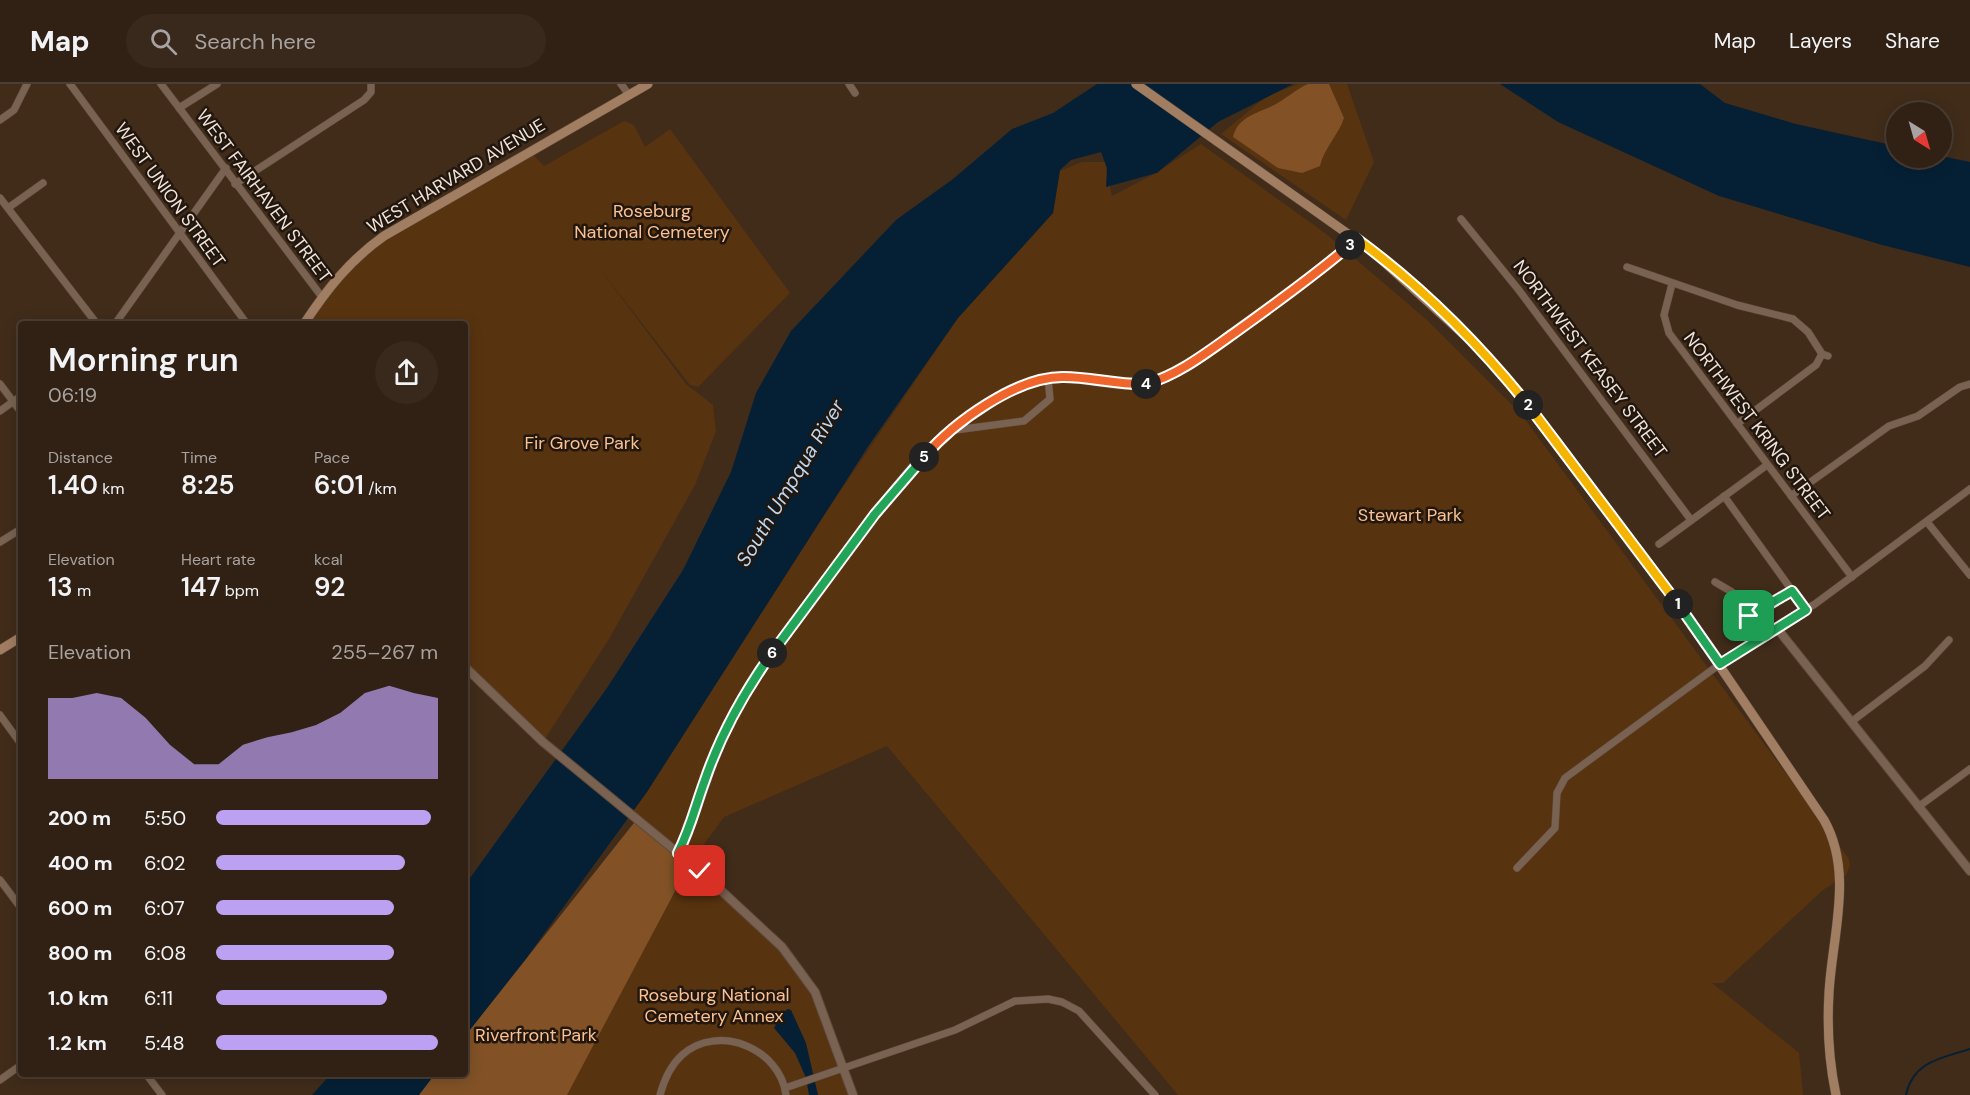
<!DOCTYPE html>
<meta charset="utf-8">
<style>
:root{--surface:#312114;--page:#39291d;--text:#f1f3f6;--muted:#a8a3a0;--line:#4c3e34;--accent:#bca0f2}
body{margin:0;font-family:"DM Sans",sans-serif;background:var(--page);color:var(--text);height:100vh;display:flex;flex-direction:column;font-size:22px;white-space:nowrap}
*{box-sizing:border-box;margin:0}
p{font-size:20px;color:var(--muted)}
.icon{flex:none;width:33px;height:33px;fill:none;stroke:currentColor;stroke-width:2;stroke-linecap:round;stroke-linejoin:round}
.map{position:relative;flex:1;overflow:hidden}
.details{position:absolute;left:18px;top:237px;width:450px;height:756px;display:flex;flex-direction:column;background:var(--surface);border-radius:6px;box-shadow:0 3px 15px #0003,0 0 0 2px var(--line)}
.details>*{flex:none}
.needle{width:39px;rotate:143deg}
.buttons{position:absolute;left:1886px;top:18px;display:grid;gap:12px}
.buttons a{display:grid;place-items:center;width:66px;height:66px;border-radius:50%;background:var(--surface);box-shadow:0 3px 15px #0003,0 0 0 2px var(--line);font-size:30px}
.pin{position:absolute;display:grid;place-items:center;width:51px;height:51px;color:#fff;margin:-26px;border-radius:12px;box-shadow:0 3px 9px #0006}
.km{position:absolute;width:30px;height:30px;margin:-15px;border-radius:50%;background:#222;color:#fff;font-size:16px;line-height:30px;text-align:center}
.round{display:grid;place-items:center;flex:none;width:63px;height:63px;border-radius:32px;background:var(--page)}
.headline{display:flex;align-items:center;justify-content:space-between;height:102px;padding:0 30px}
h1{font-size:33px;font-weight:600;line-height:45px}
.stats{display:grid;grid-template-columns:repeat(3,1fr);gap:9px;height:102px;padding:6px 30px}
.stats div{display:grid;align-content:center}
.stats b{font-size:26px;font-weight:600}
.stats small{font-size:16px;font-weight:400}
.stats p{font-size:16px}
.chart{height:168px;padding:12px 30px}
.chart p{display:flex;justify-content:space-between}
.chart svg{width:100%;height:108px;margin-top:6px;fill:var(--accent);opacity:.7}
ul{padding:0 30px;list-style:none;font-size:20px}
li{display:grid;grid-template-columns:96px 72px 1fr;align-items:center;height:45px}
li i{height:15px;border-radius:8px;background:var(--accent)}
header{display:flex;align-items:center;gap:36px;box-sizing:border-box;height:84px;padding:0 30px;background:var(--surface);border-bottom:2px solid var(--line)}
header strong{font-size:28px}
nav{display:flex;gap:33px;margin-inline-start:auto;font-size:21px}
.search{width:420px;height:54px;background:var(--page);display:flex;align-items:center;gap:15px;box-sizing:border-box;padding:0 21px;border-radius:33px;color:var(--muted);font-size:22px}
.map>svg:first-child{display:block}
.green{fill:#58330f}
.forest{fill:#825226}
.water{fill:#052035}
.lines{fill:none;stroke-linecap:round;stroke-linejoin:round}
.stream{stroke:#052035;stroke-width:2}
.minor-casing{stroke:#5d4938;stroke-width:8}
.tertiary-casing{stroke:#5d4938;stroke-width:10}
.secondary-casing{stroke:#5d4938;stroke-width:10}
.minor{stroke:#796251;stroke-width:7}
.tertiary{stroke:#796251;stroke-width:8}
.secondary{stroke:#a17d62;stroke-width:9}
.split-1-casing{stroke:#fff;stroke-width:12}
.split-2-casing{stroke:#fff;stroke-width:12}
.split-3-casing{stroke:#fff;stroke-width:12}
.split-4-casing{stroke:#fff;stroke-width:12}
.split-5-casing{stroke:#fff;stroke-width:12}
.split-6-casing{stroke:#fff;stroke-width:12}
.split-7-casing{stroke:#fff;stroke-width:12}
.split-1{stroke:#22a559;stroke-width:8}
.split-2{stroke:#f5b400;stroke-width:8}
.split-3{stroke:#f5b400;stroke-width:8}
.split-4{stroke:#f0652b;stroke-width:8}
.split-5{stroke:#f0652b;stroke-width:8}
.split-6{stroke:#22a559;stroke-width:8}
.split-7{stroke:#22a559;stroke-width:8}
.labels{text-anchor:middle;stroke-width:5;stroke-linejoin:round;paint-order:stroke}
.street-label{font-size:18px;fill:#f1e3d8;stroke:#21170f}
.park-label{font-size:18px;fill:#fdc190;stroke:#21170f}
.water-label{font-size:20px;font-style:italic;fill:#bbd7f1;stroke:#21170f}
</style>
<header>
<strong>Map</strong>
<div class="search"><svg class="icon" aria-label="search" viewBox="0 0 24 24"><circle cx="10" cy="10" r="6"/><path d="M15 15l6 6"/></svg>Search here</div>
<nav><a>Map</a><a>Layers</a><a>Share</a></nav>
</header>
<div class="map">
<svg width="1970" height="1011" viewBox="0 0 1970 1011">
<rect width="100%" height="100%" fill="#412c1a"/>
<!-- green -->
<g class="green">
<path d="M1299,0H1347L1374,78L1346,136L1221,50L1268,11Z"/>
<path d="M624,37L634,41L645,63L670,45L790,209L698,303L690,301L600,185L686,300L713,321L716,347L695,401L609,555L543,658L465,583V240H305L359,171L530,67L544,82Z"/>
<path d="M1201,60L1325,149L1427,236L1521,330L1849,775L1850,782L1846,791L1823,806L1723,899H1712L1799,969L1803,1011H1178L887,662L724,733L690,779L749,830L815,908L852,1011H566L690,779L598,703L820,437L958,234L1053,129L1060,87L1082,78H1105L1112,112L1154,90Z"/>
</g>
<!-- forest -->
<g class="forest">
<path d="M1308,0H1329L1344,34C1338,52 1324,64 1320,82L1302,89L1278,84L1233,53C1238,32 1259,29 1276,20C1287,14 1296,5 1308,0Z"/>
<path d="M637,735L690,779L567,1011H418L435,990H465V952Z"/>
</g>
<!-- water -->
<g class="water">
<path d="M1097,0H1293L1218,38L1157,89L1106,103L1107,84L1101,68L1071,76L1060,86L1053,129L958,234L869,361L647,708L525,876L465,952V801L607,604L683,486L731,388L756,309L791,247L896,136L953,95L1012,45L1053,29Z"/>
<path d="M1500,0H1700L1725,19L1796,40L1896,62V74L1941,72L1970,78V183L1882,161L1719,112L1558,38Z"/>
<path d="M788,925L791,926L806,959L818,1011H809L806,994L795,969L774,944L783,928Z"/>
<path d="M331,990H435L419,1011H312Z"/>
</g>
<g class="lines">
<!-- stream -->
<path class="stream" d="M1906,1011C1913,977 1942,974 1970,965"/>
<defs>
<g id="minor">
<path d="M70,0L247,240"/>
<path d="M161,0L322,213"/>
<path d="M621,0L629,11"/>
<path d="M849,0L855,9"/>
<path d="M179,24L217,0"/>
<path d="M0,36L14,26L27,0"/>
<path d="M235,100L364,16L371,8V0"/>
<path d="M0,114L97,240"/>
<path d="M8,124L43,99"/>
<path d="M1461,135L1518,205L1691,436"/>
<path d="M1627,183L1737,221L1793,235L1808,248L1822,270"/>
<path d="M1672,200L1664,231L1669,249L1852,493"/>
<path d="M115,240L226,84"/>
<path d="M0,300L21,328"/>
<path d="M0,327L21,312"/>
<path d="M1737,340L1816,281L1822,270L1828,272"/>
<path d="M948,347L1024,337L1050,315L1048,294"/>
<path d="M1724,412L1806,526"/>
<path d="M1791,412L1889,342L1918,332L1960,303L1970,300"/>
<path d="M1927,438L1970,491"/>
<path d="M0,458L21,445"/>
<path d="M1659,460L1767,381"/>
<path d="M1715,498L1732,508L1749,532L1792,507"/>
<path d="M1776,543L1815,520L1970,405"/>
<path d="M0,631L21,660"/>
<path d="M1851,638L1925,582L1949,556"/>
<path d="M1918,723L1970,685"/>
<path d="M1517,784L1555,744L1557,709L1565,694L1720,580"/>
<path d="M0,796L21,824"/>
<path d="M146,990L162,1011"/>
<path d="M0,996L21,981"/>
<path d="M785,1004L955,946L1015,917L1048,915L1062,918L1079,927L1155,1011"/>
<path d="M660,1011C664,996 670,982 682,971C718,939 780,964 786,1011"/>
</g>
<g id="tertiary">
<path d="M1720,580L1776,543L1970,787"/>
<path d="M465,583L543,658L700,787L782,863L815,908L853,1011"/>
<path d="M678,769C698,730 707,687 726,647C759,580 805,523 850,464C876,429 914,376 947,348C969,330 997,313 1022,301C1065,281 1106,308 1148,299C1176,294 1201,272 1224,256C1270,224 1314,192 1357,155"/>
</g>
<g id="secondary">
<path d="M1136,0L1372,167L1483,268L1556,356L1673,513L1824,736C1854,789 1832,852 1829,909C1827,942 1829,978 1836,1011"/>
<path d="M304,240C327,205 350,176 384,152L648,0"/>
<path d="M0,566L21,553"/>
</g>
</defs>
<!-- minor casing -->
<use href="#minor" class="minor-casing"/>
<!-- tertiary casing -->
<use href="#tertiary" class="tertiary-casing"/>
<!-- secondary casing -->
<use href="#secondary" class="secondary-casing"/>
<!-- minor -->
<use href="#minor" class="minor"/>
<!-- tertiary -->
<use href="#tertiary" class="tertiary"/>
<!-- secondary -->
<use href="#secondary" class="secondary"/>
</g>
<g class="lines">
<defs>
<path id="split-1" d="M1678,520L1720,580L1806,526L1792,507L1749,532"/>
<path id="split-2" d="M1528,321L1678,520"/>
<path id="split-3" d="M1350,161L1357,155C1421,202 1479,260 1528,321"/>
<path id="split-4" d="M1146,300C1178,291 1206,269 1233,250C1273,221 1313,193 1350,161"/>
<path id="split-5" d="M924,373C953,339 1017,292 1064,293C1091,293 1118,301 1146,300"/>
<path id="split-6" d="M772,569L875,430L924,373"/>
<path id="split-7" d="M700,787L678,769C691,743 695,723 705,696C720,652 745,607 772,569"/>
</defs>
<!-- split-1 casing -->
<use href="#split-1" class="split-1-casing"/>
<!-- split-2 casing -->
<use href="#split-2" class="split-2-casing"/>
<!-- split-3 casing -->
<use href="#split-3" class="split-3-casing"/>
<!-- split-4 casing -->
<use href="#split-4" class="split-4-casing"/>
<!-- split-5 casing -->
<use href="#split-5" class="split-5-casing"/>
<!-- split-6 casing -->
<use href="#split-6" class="split-6-casing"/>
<!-- split-7 casing -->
<use href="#split-7" class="split-7-casing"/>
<!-- split-1 -->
<use href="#split-1" class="split-1"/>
<!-- split-2 -->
<use href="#split-2" class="split-2"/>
<!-- split-3 -->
<use href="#split-3" class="split-3"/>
<!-- split-4 -->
<use href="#split-4" class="split-4"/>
<!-- split-5 -->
<use href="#split-5" class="split-5"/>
<!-- split-6 -->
<use href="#split-6" class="split-6"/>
<!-- split-7 -->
<use href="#split-7" class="split-7"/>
</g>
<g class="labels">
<!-- street labels -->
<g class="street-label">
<text transform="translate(456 92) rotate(-31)" y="6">WEST HARVARD AVENUE</text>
<text transform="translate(170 111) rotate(54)" y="6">WEST UNION STREET</text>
<text transform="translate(264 112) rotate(53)" y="6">WEST FAIRHAVEN STREET</text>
<text transform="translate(1590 275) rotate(53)" y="6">NORTHWEST KEASEY STREET</text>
<text transform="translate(1757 342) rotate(53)" y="6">NORTHWEST KRING STREET</text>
</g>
<!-- park labels -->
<g class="park-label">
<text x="652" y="133">Roseburg<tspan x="652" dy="21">National Cemetery</tspan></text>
<text x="582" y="365">Fir Grove Park</text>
<text x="1410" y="437">Stewart Park</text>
<text x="714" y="917">Roseburg National<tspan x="714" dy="21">Cemetery Annex</tspan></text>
<text x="536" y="957">Riverfront Park</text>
</g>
<!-- water labels -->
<g class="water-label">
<text transform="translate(790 399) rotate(-59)" y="7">South Umpqua River</text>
</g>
</g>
</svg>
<div class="buttons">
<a><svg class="needle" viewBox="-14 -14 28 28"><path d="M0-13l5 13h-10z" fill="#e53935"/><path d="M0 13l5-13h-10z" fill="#a8a3a0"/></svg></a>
</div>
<div class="pin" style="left:1749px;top:532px;background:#1e9e55"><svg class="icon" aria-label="arrive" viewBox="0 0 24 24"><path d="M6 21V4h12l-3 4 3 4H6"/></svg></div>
<div class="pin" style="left:700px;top:787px;background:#d93025"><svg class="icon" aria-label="check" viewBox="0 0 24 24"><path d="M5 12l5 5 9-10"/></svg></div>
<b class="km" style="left:1678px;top:520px">1</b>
<b class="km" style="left:1528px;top:321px">2</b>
<b class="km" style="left:1350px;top:161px">3</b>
<b class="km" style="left:1146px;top:300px">4</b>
<b class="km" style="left:924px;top:373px">5</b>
<b class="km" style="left:772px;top:569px">6</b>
<section class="details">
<div class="headline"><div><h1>Morning run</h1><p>06:19</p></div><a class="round"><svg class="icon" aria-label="share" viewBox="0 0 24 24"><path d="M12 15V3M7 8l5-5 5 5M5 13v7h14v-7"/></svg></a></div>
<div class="stats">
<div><p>Distance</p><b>1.40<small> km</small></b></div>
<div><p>Time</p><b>8:25</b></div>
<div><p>Pace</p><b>6:01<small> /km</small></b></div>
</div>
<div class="stats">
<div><p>Elevation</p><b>13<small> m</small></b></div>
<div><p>Heart rate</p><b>147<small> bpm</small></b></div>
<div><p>kcal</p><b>92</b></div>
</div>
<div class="chart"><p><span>Elevation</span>255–267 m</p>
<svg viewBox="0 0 160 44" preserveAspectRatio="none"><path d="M0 44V11L10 11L20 9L30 11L40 19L50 30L60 38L70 38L80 30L90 27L100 25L110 22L120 17L130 9L140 6L150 9L160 11V44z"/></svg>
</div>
<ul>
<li><b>200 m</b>5:50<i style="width:97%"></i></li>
<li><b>400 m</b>6:02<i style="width:85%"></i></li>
<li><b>600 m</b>6:07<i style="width:80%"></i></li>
<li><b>800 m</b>6:08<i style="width:80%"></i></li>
<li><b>1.0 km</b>6:11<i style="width:77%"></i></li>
<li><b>1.2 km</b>5:48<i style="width:100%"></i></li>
</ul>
</section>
</div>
